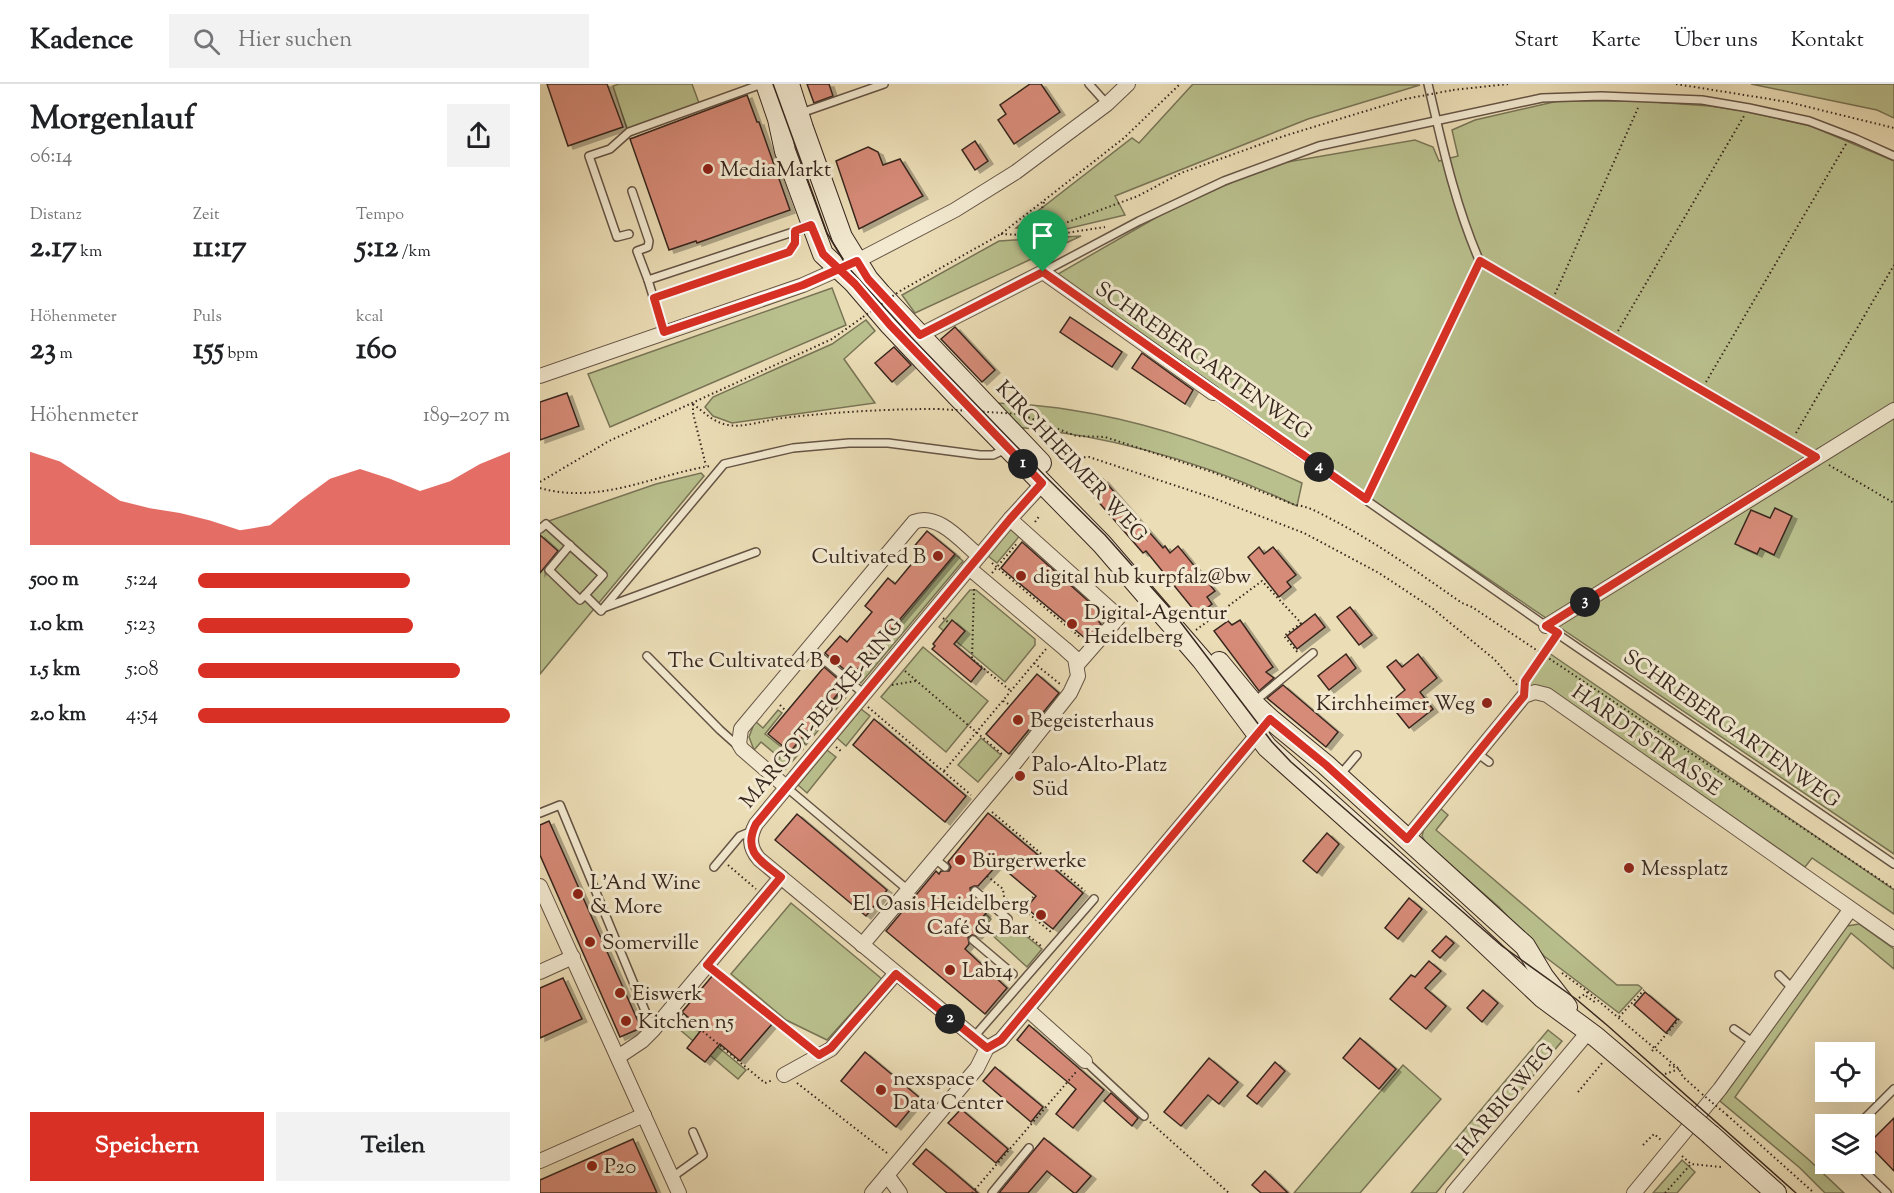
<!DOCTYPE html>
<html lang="de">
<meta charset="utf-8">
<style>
:root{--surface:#fff;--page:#f2f2f2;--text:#202124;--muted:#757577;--line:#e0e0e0;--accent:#d93025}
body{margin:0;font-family:"Sorts Mill Goudy",serif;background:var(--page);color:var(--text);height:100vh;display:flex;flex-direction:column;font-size:22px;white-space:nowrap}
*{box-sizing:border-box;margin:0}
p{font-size:20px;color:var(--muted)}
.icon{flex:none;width:33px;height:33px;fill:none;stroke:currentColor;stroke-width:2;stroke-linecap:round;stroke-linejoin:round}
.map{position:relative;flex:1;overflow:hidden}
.drawer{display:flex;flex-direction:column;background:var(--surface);width:540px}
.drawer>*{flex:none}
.buttons{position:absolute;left:1275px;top:958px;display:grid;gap:12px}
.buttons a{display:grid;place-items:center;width:60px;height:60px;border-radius:0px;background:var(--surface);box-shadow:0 6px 24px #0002;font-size:30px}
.pin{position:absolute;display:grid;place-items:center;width:51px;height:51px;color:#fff;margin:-62px -26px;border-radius:50% 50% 50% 0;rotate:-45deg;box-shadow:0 0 6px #0007}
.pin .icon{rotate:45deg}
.km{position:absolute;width:30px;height:30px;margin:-15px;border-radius:50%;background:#222;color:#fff;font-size:16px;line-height:30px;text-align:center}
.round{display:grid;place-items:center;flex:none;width:63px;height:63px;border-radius:0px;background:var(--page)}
.summary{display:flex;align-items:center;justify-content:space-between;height:102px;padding:0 30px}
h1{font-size:33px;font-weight:800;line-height:45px}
.figures{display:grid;grid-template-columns:repeat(3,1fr);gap:9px;height:102px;padding:6px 30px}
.figures div{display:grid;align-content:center}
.figures b{font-size:30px;font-weight:800}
.figures small{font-size:16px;font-weight:400}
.figures p{font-size:16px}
.chart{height:168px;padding:12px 30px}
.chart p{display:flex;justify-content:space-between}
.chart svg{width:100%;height:108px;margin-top:6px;fill:var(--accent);opacity:.7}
.primary-button{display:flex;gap:12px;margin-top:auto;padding:12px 30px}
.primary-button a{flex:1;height:69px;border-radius:0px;background:var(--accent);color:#fff;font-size:24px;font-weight:800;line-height:69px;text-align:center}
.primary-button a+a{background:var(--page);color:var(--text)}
ul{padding:0 30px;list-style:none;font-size:20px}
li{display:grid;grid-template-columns:96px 72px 1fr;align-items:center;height:45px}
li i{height:15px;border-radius:8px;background:var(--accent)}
header{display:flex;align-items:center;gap:36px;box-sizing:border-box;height:84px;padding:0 30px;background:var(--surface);border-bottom:2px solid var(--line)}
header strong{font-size:28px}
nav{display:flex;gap:33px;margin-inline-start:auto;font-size:21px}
.search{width:420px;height:54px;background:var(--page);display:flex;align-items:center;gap:15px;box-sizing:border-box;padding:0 21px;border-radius:0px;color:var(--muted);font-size:22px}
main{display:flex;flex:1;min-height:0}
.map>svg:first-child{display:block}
.green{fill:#b9c08d;stroke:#787456;stroke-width:1.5}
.building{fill:#d68b78;stroke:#38271f;stroke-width:1.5;filter:url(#shadow)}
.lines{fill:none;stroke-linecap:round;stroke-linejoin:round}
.lane-casing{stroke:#655445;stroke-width:10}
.street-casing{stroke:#655445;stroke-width:16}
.secondary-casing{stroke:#38271f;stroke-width:22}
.path{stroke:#38271f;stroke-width:2;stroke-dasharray:1.5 3;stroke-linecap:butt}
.lane{stroke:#f2e9d0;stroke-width:7}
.street{stroke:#f2e9d0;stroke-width:14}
.secondary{stroke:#f2e9d0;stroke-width:20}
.tram{stroke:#38271f;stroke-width:1.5}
.secondary-bridge-casing{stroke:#38271f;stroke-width:22;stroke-linecap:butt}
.path-bridge{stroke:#38271f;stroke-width:2;stroke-dasharray:1.5 3;stroke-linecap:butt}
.secondary-bridge{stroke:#f2e9d0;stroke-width:20}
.route-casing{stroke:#fff;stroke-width:12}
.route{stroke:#d93025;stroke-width:8}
.poi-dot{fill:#8f2418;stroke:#f2e9d0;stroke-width:2}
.labels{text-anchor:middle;stroke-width:6;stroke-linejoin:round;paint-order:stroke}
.poi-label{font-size:21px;fill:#38271f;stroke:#f2e9d0;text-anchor:start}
.street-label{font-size:21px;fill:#38271f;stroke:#f2e9d0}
</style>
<header>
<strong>Kadence</strong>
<div class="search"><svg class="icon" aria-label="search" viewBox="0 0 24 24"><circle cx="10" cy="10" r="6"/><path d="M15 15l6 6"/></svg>Hier suchen</div>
<nav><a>Start</a><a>Karte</a><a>Über uns</a><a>Kontakt</a></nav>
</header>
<main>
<section class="drawer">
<div class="summary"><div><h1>Morgenlauf</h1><p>06:14</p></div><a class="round"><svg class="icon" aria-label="share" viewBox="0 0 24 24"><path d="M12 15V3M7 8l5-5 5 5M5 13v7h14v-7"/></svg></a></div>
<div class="figures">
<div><p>Distanz</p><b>2.17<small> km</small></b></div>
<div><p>Zeit</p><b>11:17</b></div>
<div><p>Tempo</p><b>5:12<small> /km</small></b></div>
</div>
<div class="figures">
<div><p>Höhenmeter</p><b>23<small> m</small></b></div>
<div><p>Puls</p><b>155<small> bpm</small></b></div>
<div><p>kcal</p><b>160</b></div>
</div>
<div class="chart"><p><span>Höhenmeter</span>189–207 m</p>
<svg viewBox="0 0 160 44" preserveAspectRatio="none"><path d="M0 44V6L10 10L20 18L30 26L40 29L50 31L60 34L70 38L80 36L90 26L100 17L110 13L120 17L130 22L140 18L150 11L160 6V44z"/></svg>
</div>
<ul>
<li><b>500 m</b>5:24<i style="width:68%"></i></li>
<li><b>1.0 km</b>5:23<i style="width:69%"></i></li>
<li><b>1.5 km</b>5:08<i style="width:84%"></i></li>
<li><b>2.0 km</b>4:54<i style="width:100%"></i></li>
</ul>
<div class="primary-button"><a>Speichern</a><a>Teilen</a></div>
</section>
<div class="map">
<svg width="1354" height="1109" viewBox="0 0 1354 1109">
<defs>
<filter id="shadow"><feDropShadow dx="5" dy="3" stdDeviation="0" flood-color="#0004"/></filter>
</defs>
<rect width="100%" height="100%" fill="#ebddb6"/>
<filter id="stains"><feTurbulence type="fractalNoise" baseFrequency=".00333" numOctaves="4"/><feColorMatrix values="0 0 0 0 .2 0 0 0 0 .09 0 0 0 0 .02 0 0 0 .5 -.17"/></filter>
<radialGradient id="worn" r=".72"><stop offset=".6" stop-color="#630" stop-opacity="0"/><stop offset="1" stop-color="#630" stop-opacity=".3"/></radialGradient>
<!-- green -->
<g class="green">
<path d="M79,0H152L159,19L87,45L73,2Z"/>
<path d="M653,0L880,1L768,35L575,112L585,131L522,146L504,147L476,144L592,54L599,59Z"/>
<path d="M1211,0H1354V34L1337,26Z"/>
<path d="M1018,17H1099L1170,22L1204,27L1271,42L1354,77V770L776,378L518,190L624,129L730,81L875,56L893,63L899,77L918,72L912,46L935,36Z"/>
<path d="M541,152L375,229L362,211L459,157Z"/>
<path d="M292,204L306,241L70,343L48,290Z"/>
<path d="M326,236L335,247L304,275L335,319L192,339L173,332L165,323L173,313L292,260Z"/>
<path d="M454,319C480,320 506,322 531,326C611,338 689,366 762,399L757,422C665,378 567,350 465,342Z"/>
<path d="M161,389L164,392L0,590V440L116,400Z"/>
<path d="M473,442L482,449L457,479L448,472Z"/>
<path d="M416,471L423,477L321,599L314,593Z"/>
<path d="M430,506H436L495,555V561L465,598L399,543Z"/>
<path d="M383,563L448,617L406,668L341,613Z"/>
<path d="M1009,569L1354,806V830L1272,774L1265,783L1013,608L999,602L987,603L995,586Z"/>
<path d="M301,607L307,612L266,661L261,656Z"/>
<path d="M321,625L330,632L306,662L297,654Z"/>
<path d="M238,626L242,629L225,650L249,669L257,660L263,665L242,689L233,682L240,674L221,658L214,666L209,653L215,637L223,644Z"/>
<path d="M441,654L461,671L438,698L418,681Z"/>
<path d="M287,666L296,673L267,709L258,701Z"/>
<path d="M900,724L908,731L896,746L1077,901H1098L1102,904L1079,929L1004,872L959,823L886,759L882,752L884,744Z"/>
<path d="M251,819L342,895L287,956L246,936L191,890Z"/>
<path d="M446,830L451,835L445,843L457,852L470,839L502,865L487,883L439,839Z"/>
<path d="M1319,840L1354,865V885L1311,849L1195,1013L1268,1075L1304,1109H1285L1260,1084L1180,1017L1307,842Z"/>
<path d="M139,931L206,986L198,995L132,939Z"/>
<path d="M1008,946L1022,957L896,1109H871Z"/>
<path d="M863,981L901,1015L820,1109H754Z"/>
<path d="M1142,1076L1155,1088L1137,1109H1113Z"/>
</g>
<!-- building -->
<g class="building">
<path d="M7,0H67L83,43L28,62Z"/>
<path d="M267,0H289L293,12L274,19Z"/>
<path d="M490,0H501L520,28L474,60L458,36L466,30L460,21Z"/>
<path d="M207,11L217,38H219L250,126L157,159L156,157L129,166L90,55Z"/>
<path d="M435,57L448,77L435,86L422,66Z"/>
<path d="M328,63L338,68L343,81L360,75L383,112L319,145L296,77Z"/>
<path d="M530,233L582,268L572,283L520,248Z"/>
<path d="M415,243L455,286L442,298L401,255Z"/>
<path d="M354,263L371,281L352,298L335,279Z"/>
<path d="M602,269L653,306L645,320L592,284Z"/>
<path d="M27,309L39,342L0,356V318Z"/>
<path d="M563,395L623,464L625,462L630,469L638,462L675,507L667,513L672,520L658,531L606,467L603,469L549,407Z"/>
<path d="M1235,424L1252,432L1234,471L1220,464L1217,470L1195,460L1211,426L1230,434Z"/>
<path d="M387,447L415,470L312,592L285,569L300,552L307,558L332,528L325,522L348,494L355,500L379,471L372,465Z"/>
<path d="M0,451L18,467L0,489Z"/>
<path d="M482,458L565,532L559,538L561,540L551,552L549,551L546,555L461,484Z"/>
<path d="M719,463L724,470L733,463L756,491L747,498L751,503L739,513L708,473Z"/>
<path d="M810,523L832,551L819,561L797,533Z"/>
<path d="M775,530L785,543L757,565L747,552Z"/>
<path d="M412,536L425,547L414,560L442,584L431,598L392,565L395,562L393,560Z"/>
<path d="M700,536L733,583L726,588L734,594L719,607L674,547L688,537L692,541Z"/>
<path d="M806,570L816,584L789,606L778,592Z"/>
<path d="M878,570L897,594L880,608L893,625L869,644L849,619L865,606L847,583L856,576L862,583Z"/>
<path d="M284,583L305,601L250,668L228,650Z"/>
<path d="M497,590L519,609L469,670L446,650Z"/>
<path d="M743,601L798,648L786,663L727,614Z"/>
<path d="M334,635L426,712L405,738L313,661Z"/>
<path d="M448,729L543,809L513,845L486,824L496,812L458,780L438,802H434L430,804L431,811L428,814L446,829L438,839L443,844L437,852L432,851L428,853L429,860L425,865L467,904L445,930L346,847L396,787L399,790L401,787H409L411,783L408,778Z"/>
<path d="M257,730L347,806L326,832L235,756Z"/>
<path d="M9,737L101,944L80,953L0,771V741Z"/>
<path d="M787,749L799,760L777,789L763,777Z"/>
<path d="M869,814L882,825L858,855L845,844Z"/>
<path d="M906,852L914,859L900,874L892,867Z"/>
<path d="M889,877L901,887L885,904L906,922L886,945L850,915L871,891L875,893Z"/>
<path d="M173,891L232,940L200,977L180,960L165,978L147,964L162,945L142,928Z"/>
<path d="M23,894L42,935L0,954V904Z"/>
<path d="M943,906L958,919L942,938L927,924Z"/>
<path d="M1105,908L1137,935L1126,949L1094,921Z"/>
<path d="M489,941L564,1006L533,1044L516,1030L536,1005L477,956Z"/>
<path d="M820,954L856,985L839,1005L803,974Z"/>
<path d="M325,968L380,1014L356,1043L301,997Z"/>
<path d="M669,974L698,998L679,1020L668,1011L641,1042L624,1028Z"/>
<path d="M735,978L745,987L717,1020L707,1012Z"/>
<path d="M455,983L503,1023L491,1038L443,997Z"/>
<path d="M571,1009L598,1034L592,1042L564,1017Z"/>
<path d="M421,1025L468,1065L456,1079L408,1039Z"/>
<path d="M1354,1034V1087L1328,1060Z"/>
<path d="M504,1054L551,1092L536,1109H534L507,1087L488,1109H459Z"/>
<path d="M93,1055L117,1109H0V1096Z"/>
<path d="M386,1065L410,1085L438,1109H407L373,1080Z"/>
<path d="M725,1087L748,1109H721L712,1101Z"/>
</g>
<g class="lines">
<defs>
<g id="lane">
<path d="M236,0L266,82"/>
<path d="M549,0L567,20"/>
<path d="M888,0C902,60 915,121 940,178L1276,373"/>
<path d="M261,29L344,0"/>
<path d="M92,107L109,157L108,163L97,167L108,196L124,248"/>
<path d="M89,150L77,153L49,72L70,65L89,48L222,0"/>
<path d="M503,188L599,137L684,97L779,62L1002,14L1061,12L1162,16L1209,24L1269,37L1316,55L1354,72"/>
<path d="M108,196L271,142"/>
<path d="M114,214L249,168L255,159V147"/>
<path d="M673,309L1006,542L1354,780"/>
<path d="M826,415L940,178"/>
<path d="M0,445L6,440L63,491L45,511L61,527L184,380L253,364L309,359H348L440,371H453L466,365"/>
<path d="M30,461L9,486L40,516L45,511"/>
<path d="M66,523L216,468"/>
<path d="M269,563L324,610"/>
<path d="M107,572L180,646L199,663"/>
<path d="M715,617L773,569"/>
<path d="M937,669L949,678"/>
<path d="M800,691L817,671"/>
<path d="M246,703L368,806"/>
<path d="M0,729L20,721L113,946"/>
<path d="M394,774L405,783"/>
<path d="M174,783L200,752L212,747"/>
<path d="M435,807L468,835"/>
<path d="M433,856L473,890"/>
<path d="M1239,891L1253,905"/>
<path d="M1194,945L1214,959"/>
<path d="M433,954L554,815"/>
<path d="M545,977L604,1032"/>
<path d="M1318,1041L1354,1005"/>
<path d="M1317,1080L1347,1109"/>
<path d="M131,1094L163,1071L153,1048"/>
<path d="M452,1109L489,1064"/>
</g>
<g id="street">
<path d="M380,251L503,188L673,309"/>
<path d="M0,292L263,201L317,177L415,126L476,88L567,20L588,0"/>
<path d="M470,435L579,533L537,581"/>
<path d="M1006,542L1354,326"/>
<path d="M246,703L202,665L199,660L201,645L374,438C398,428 422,458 439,472"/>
<path d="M867,755L984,612L995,608L1007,611L1354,855"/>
<path d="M0,802L139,1109"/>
<path d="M322,861L474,680L530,609L538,592L535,574L525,565L429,484"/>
<path d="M0,888L33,873"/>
<path d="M487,925L545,977"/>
<path d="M447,964L219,775C209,763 209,753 216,740L470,435L503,399"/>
<path d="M78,973L102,957L113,946L241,793"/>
<path d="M244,991L291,965L356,889"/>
<path d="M0,1077L104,1031"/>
<path d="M347,1091L360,1109"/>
<path d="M332,1109L437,984L447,964L461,956L723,644"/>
<path d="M913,1109L1049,947"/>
<path d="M1094,1109L1180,1005L1310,826"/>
</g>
<g id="secondary">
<path d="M226,0L238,35L245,67L283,170L314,199L350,241L416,311L562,460L662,576L727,663L916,832L1003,914L1056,953L1144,1028"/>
<path d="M249,0L263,44L302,153L328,195L341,210L501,379"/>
<path d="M679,578L713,619L730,635L786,681L985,862L1003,892L1027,923"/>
<path d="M1171,1051L1236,1109"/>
</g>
</defs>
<!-- lane casing -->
<use href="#lane" class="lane-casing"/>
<!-- street casing -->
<use href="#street" class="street-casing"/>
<!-- secondary casing -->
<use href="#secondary" class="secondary-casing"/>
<!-- path -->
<g class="path">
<path d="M1136,0L1248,18L1354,44"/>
<path d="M913,6L968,0"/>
<path d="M504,118C500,130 498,136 508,145"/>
<path d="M461,150L506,152L565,143"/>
<path d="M506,152L509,145L598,112L641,89L744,52L865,15"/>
<path d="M360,207L461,150L584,54L640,0"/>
<path d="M1015,210L1098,24"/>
<path d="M1078,247L1204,32"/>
<path d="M1166,298L1306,60"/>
<path d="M153,320C164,328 174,339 188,341C205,344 225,336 242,334C294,328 346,325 398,325"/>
<path d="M153,320V329L166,382"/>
<path d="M480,330L536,352L565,353L672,388L755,421C769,422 781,430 793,436C839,460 880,490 922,519L932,523L1354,805"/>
<path d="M1256,349L1354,181"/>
<path d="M517,375L549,373L673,414L764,449L839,489L892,524L954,575L978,602"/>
<path d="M1289,381L1354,419"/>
<path d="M0,398L69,357L292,255L323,233"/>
<path d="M0,404C58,421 114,391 170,382"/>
<path d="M495,438L500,431"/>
<path d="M452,479L541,554"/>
<path d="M452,489L478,458"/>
<path d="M434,505L432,575L471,607"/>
<path d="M403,534L409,539"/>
<path d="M656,546L722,497L761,539L744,552L759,570"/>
<path d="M494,579L520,600"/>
<path d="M365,587L463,671"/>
<path d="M985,598L1012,557"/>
<path d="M352,601L376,597"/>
<path d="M463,617L470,621"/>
<path d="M240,621L245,626"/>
<path d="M328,623L431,711"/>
<path d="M296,663L302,668"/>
<path d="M404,687L506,565"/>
<path d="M452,728L545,807"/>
<path d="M188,781L216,805"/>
<path d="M447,792L463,805L464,813L483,825L511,848"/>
<path d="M478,831L493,813"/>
<path d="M475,841L501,862"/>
<path d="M1022,889L1048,908L1139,985L1143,993L1160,1008"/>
<path d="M179,890L268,962"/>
<path d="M1046,912L1056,919"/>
<path d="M1039,914L1048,908"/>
<path d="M142,930L225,999L233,996"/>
<path d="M1079,933L1104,906"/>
<path d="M1112,967L1139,935"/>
<path d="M1129,981L1137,984"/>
<path d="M1125,990L1139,985"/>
<path d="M257,999L347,1069"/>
<path d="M1038,1008L1063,978"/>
<path d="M1187,1031L1274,1109"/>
<path d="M610,1038L689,1109"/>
<path d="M1103,1061L1114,1050L1121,1056"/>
<path d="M1142,1072L1151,1080"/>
<path d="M432,1109L536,988"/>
<path d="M1125,1109L1151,1080L1181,1083"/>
</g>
<!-- lane -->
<use href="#lane" class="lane"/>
<!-- street -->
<use href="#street" class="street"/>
<!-- secondary -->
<use href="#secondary" class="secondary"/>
<!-- tram -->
<path class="tram" d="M233,0L287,149L306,181L371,253L506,393L565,451L629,523L732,658L751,678L962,862L1036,915L1068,942L1256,1109"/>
<defs>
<path id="secondary-bridge" d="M1144,1028L1171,1051"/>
</defs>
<!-- secondary-bridge casing -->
<use href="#secondary-bridge" class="secondary-bridge-casing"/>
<!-- path-bridge -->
<g class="path-bridge">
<path d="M865,15L913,6"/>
<path d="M323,233L360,207"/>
<path d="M398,325L480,330"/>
<path d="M1162,1010L1187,1031"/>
</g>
<!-- secondary-bridge -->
<use href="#secondary-bridge" class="secondary-bridge"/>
</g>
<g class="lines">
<defs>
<path id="route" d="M503,188L380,251L328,195L317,177L263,201L124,248L114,214L249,168L255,159V147L271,141L283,170L315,200L350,241L502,399L470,435L216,740C202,768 221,777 241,793L167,881L279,971L291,964L356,890L447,964L461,956L730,635L786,681L867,755L984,612L985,597L1018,549L1006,542L1276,373L940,177L826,415L503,188"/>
</defs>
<!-- route casing -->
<use href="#route" class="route-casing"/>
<!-- route -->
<use href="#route" class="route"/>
</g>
<!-- markers -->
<g class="poi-dot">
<circle cx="168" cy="85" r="6"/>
<circle cx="398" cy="472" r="6"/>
<circle cx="481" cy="492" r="6"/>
<circle cx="532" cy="540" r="6"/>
<circle cx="295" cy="576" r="6"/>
<circle cx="947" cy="619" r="6"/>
<circle cx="478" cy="636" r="6"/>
<circle cx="480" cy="692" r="6"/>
<circle cx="420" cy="776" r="6"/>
<circle cx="1089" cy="784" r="6"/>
<circle cx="38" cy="810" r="6"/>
<circle cx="501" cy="831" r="6"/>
<circle cx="50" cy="858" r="6"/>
<circle cx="410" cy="886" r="6"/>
<circle cx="80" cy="909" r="6"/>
<circle cx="86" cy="937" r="6"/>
<circle cx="341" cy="1006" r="6"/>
<circle cx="52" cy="1082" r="6"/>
</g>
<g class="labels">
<!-- poi labels -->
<g class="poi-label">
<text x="180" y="92">MediaMarkt</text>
<text x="386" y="479" text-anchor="end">Cultivated B</text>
<text x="493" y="499">digital hub kurpfalz@bw</text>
<text x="544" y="535">Digital-Agentur<tspan x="544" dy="24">Heidelberg</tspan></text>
<text x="283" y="583" text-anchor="end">The Cultivated B</text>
<text x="935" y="626" text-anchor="end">Kirchheimer Weg</text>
<text x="490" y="643">Begeisterhaus</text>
<text x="492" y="687">Palo-Alto-Platz<tspan x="492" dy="24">Süd</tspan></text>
<text x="432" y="783">Bürgerwerke</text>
<text x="1101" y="791">Messplatz</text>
<text x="50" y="805">L'And Wine<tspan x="50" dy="24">&amp; More</tspan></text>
<text x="489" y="826" text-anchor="end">El Oasis Heidelberg<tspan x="489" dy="24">Café &amp; Bar</tspan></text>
<text x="62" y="865">Somerville</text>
<text x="422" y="893">Lab14</text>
<text x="92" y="916">Eiswerk</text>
<text x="98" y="944">Kitchen n5</text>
<text x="353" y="1001">nexspace<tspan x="353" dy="24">Data Center</tspan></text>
<text x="64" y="1089">P20</text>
</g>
<!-- street labels -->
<g class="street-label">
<text transform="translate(664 276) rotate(35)" y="7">SCHREBERGARTENWEG</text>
<text transform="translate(532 377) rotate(47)" y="7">KIRCHHEIMER WEG</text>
<text transform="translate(281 629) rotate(-50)" y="7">MARGOT-BECKE-RING</text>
<text transform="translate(1192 644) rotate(35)" y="7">SCHREBERGARTENWEG</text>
<text transform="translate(1107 656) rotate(35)" y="7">HARDTSTRASSE</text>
<text transform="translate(965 1015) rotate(-50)" y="7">HARBIGWEG</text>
</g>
</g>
<rect width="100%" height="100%" filter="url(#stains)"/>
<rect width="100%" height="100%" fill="url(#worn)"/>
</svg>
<div class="buttons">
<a><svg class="icon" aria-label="locate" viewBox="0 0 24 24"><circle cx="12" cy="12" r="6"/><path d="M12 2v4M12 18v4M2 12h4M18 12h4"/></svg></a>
<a><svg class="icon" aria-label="layers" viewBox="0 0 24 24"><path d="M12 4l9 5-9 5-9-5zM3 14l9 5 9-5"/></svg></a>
</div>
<div class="pin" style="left:503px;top:188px;background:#1e9e55"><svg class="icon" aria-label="arrive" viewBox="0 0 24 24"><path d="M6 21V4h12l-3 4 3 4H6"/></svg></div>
<b class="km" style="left:483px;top:380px">1</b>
<b class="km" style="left:410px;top:935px">2</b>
<b class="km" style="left:1045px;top:518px">3</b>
<b class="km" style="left:779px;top:383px">4</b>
</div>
</main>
